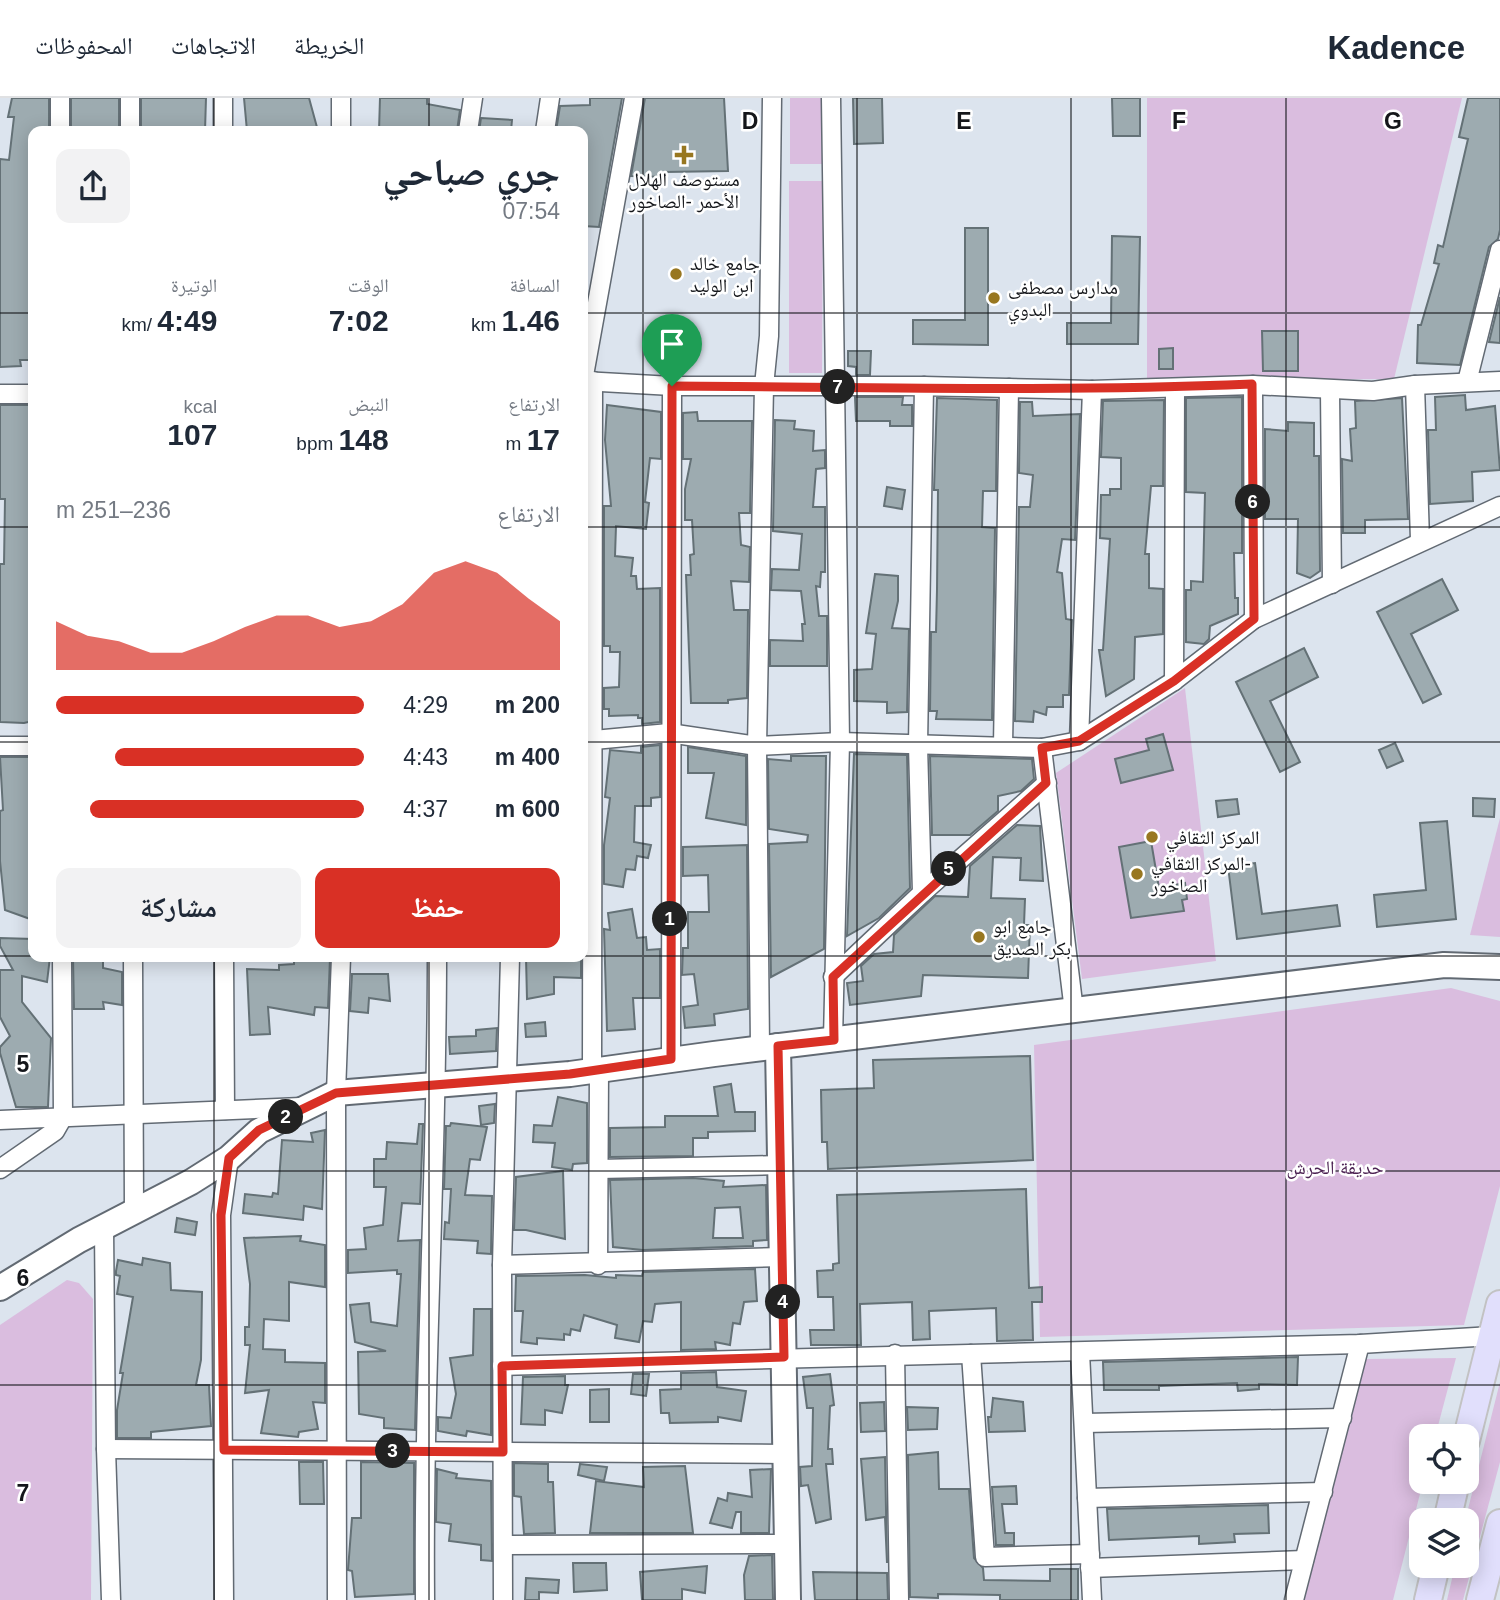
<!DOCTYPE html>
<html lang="ar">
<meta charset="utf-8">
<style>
:root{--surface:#fff;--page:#f2f2f3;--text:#1f2937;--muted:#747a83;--line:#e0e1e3;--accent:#d93025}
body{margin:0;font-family:Helvetica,"Noto Naskh Arabic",sans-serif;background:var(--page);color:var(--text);direction:rtl;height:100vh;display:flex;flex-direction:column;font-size:26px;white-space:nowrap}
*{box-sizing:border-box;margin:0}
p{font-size:23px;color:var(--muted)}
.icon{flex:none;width:38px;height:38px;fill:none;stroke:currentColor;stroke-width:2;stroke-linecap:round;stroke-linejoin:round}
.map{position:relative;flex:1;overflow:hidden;direction:ltr}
.drawer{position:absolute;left:28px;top:28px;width:560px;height:836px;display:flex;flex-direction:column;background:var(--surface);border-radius:14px;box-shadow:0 4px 18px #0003;direction:rtl}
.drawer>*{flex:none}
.buttons{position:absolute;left:1409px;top:1326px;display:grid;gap:14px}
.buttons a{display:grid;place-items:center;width:70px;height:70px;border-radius:14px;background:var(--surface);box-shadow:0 4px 18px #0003;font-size:35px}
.pin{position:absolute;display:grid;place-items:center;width:60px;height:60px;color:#fff;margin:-72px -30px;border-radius:50% 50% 50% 0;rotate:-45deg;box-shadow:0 0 7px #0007}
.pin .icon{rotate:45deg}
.km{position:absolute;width:35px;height:35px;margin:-18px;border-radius:50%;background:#222;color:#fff;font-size:19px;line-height:35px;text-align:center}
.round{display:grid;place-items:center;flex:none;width:74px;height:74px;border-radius:14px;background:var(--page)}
.headline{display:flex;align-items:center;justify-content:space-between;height:119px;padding:0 28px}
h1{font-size:38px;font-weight:700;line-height:52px}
.figures{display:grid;grid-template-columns:repeat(3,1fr);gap:10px;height:119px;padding:7px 28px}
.figures div{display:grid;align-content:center}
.figures b{font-size:30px;font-weight:700}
.figures small{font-size:19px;font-weight:400}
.figures p{font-size:19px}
.chart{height:196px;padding:14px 28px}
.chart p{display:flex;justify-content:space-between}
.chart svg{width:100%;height:126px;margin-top:7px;fill:var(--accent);opacity:.7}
.cta{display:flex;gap:14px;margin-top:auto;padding:14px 28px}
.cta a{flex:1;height:80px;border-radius:14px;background:var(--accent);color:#fff;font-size:28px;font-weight:700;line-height:80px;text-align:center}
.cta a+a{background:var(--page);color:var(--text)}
ul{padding:0 28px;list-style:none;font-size:23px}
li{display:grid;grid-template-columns:112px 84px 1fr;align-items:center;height:52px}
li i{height:18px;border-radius:9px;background:var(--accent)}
header{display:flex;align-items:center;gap:42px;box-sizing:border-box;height:98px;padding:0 35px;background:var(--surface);border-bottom:2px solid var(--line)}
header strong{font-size:33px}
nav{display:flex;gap:38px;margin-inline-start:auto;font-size:24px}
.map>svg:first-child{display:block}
.green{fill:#dabddf}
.building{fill:#9dabb0;stroke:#647176;stroke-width:2;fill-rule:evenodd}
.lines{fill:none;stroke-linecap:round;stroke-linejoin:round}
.street-casing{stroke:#626a73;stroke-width:21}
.secondary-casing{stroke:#626a73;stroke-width:28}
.primary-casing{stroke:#c2c2c3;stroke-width:30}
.street{stroke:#fff;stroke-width:18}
.secondary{stroke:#fff;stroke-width:24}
.primary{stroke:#e1dffc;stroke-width:26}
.route-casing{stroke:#fff;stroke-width:14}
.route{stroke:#d93025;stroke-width:9}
.grid{fill:none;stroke:#14161a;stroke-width:2;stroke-opacity:0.55}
.poi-dot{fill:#987720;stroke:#fff;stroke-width:2.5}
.labels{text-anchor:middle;stroke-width:5;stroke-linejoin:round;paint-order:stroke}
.poi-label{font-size:19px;fill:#14161a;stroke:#fff;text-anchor:start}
.park-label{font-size:19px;fill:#4c2253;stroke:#fff}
.grid-label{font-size:23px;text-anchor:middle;font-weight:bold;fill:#14161a;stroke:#fff;stroke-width:5;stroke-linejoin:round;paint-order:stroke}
</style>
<header>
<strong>Kadence</strong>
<nav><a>الخريطة</a><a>الاتجاهات</a><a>المحفوظات</a></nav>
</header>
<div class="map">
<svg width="1500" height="1502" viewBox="0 0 1500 1502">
<rect width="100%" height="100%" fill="#dce4ee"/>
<!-- green -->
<g class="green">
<path d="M790,0H821L822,66H790Z"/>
<path d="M1147,0H1462L1394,281L1147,282Z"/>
<path d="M789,83H823L822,275H789Z"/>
<path d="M1185,590L1216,863L1082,881L1056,675Z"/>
<path d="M1500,720V839L1470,837Z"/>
<path d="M1451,890L1500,903V1088L1464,1227L1040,1239L1034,947Z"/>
<path d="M67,1182L79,1185L93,1201L91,1502H0V1227Z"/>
<path d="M1456,1260L1435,1339H1421L1423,1384L1393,1502H1300L1366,1261Z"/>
<path d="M1500,1284V1364L1463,1502H1447L1455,1468H1466L1465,1423Z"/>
</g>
<!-- building -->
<g class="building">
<path d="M12,0H49V33H33V262H20L21,268L0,269V61L9,62L14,19H8Z"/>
<rect x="71" y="0" width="48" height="33"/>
<path d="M141,0H206L205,33H141Z"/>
<path d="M244,0H309L318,33H247Z"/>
<path d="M380,0H427V6L460,12L457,33H379Z"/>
<path d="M590,0H622L599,129L583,128V33H556L560,8L590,7Z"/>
<path d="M645,0H724L728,73L665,74V79L631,78Z"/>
<path d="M853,0H882L883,45L854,46Z"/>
<path d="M1112,0H1140V38H1113Z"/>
<path d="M1468,0H1500V132L1498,141L1489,149L1460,267L1417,265L1418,227H1421L1439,166L1434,165L1438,147L1443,149L1468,41L1459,39Z"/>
<path d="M481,20L512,22L511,33H479Z"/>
<path d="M965,130H988V247L913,246V222H965Z"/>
<path d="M1112,138L1140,139L1138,246H1067V225H1111Z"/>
<path d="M1500,199V245L1489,244Z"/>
<path d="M1262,233H1298V273H1263Z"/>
<path d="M1173,250V271H1159V251Z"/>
<path d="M848,253H871L870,277H856V269L848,268Z"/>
<path d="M1465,297L1466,312L1495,308L1500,372L1472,374L1473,403L1430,406L1428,332H1436L1435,299Z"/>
<path d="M855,299H903L902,307H912V328H890V323H856Z"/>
<path d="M1242,299V455H1234L1235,500H1238V516L1210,528L1209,541L1204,546L1186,544V492H1191V483L1203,484L1205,395L1186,394V300Z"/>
<path d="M937,300L997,302L996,393H983L982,429L995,430L992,622L936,621L937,613H930L931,534H936L937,492L938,392H934Z"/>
<path d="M1402,300L1408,421L1365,422V435H1343L1342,361L1352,363L1350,331L1356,330L1355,303Z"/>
<path d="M1164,302L1163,388H1151L1145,456H1149V490L1163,491V536L1135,539L1134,581L1106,598L1099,552H1103L1110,441L1100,440L1101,397H1110V391H1121V360L1101,359L1103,303Z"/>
<path d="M1020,304H1032L1033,318L1080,316L1075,442L1062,441L1057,474L1062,475L1066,521L1072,522L1069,597H1063V609H1047L1046,617L1034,613L1033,624L1015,623L1019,409H1030L1033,377L1019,375Z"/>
<path d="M0,307H33V623L24,625L0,624V466H4L5,401H0Z"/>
<path d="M607,307L661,314V361L650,360L645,404L649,405L646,431L616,428L615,458L633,460L631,478H636L637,491L660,490V624L642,626V620H638V617L609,618V611H604V590L619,589L620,554H610V548H604V408H611L605,342Z"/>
<path d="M697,314L698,323H752L750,415H739L741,447L750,449L749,484L731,483L734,512H748L747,600L728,602V605H691L686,477H691L690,457L694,456L692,422H685V391L691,361H683V315Z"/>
<path d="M775,322L795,323L794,331L814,333L813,353L825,352V370L816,371L813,409H825V474H821L820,489L816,488L819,518H827V568H770V542L803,543L802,526H805L801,493L771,492L772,471L799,472L802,436L773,433Z"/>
<path d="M1288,324L1314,325V358H1319L1320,473L1310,480L1297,475L1298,421H1265V331L1288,333Z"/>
<path d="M887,389L905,392L902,411L884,408Z"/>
<path d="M875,476L898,478V503L892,530L909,531L907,614L887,615V604L854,603V572L872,571L876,536L866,535Z"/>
<path d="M1442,481L1458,512L1411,536L1441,596L1423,605L1377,514Z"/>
<path d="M1304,550L1318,579L1270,603L1300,664L1280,674L1236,584Z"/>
<path d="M1163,636L1173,672L1121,685L1115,661L1149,652L1146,641Z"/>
<path d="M1395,645L1403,663L1387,670L1379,652Z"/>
<path d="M660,647V699L651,700V708H635L634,744L651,747L648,760L637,758L635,772L626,771L623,789L604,786V747L610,700L605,699L610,652L641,655V649Z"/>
<path d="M688,649L746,658V727L706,720L714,675H688Z"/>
<path d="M854,656L907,657L910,790L879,820L847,838Z"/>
<path d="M791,658H826L824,851L771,879L769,746L807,744L808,737L769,731L768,661L791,663Z"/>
<path d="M930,658L1032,661L1034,681L1021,693L998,698V713L970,737H932Z"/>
<path d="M0,659H33L30,775H33V822L5,812L0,763V713L3,712Z"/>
<path d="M1473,700L1495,701L1494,719L1473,718Z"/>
<path d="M1237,701L1239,716L1218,719L1216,703Z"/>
<path d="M1447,723L1456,821L1377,829L1374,797L1426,792L1420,725Z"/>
<path d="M1017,727L1040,728L1043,783L1020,782L1021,760L993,759L991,800L1025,801L1024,827H1030L1028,880L923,877L921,898L850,907L847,885L863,883L861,868L874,856L893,854L894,837L935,798L968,799L970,768Z"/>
<path d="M1151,743L1159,790L1185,785L1187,801L1182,802L1184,813L1131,820L1119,749Z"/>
<path d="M747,747L748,911L714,916L715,927L685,930L683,909L698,907L694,876L682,877L683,850H688V814H709L708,777L683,778V749Z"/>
<path d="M1255,765L1262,816L1337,807L1340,828L1237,841L1228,768Z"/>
<path d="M632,811L637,840L646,839L647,852L660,851V900H633L635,931L607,933L604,831L610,832L608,815Z"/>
<path d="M0,840L33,841V859H50L47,884L22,878V904L51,940L48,1009H16L0,955V949L10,938L0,919V872H13L0,848Z"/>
<path d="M526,859L581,861V880L554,879V896L527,901Z"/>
<path d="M73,860H103V870L122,874V907L103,904L104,911H74Z"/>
<path d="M294,860H330L328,910L315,909L314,917L268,909L270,936L250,937L247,871L279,872V867L294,866Z"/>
<path d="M352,876H388L390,903L369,900L368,915L350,913Z"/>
<path d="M545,924L546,938L526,939L525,926Z"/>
<path d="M497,930L496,953L450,956L449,939L476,938V932Z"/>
<path d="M1030,958L1033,1062L828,1071L827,1044H822L821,992L874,990L873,962Z"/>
<path d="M731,986L735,1014H755V1033L708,1034V1040H693V1058L610,1059V1030L665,1029V1018H718L714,989Z"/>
<path d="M558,999L587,1005V1065L573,1066L572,1072L552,1069L555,1045L533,1044L534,1027L552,1028Z"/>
<path d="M495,1006L494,1025L481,1027L479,1008Z"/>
<path d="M451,1025L487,1029L480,1062L470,1061L465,1097L492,1098L491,1156L477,1155L478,1143L444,1141L445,1124L449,1125L451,1091H444L446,1028H450Z"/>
<path d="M419,1026H423L420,1106L402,1105L398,1143L420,1142L415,1332L384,1330V1320L359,1316L358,1254L386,1253L355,1244L350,1207L369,1205L371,1224L397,1228L401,1176H397V1172L348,1175V1152L366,1151L364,1130L383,1127L386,1089H374V1061H386L387,1044L417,1046Z"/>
<path d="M325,1032L322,1111L304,1108L303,1122L243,1115L245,1096L272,1099L273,1095L278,1096L282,1042L313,1044L311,1035Z"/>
<path d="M563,1073L565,1141L526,1132H514L516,1079Z"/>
<path d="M693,1080L724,1083L723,1089L766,1087L767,1142L753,1143V1148L643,1152L613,1149L610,1082ZM740,1109L743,1140H713L715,1110Z"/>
<path d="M1026,1091L1029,1190L1042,1189V1204H1032L1033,1242L997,1243L996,1210L929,1213L930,1241L913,1242L912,1204L860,1206L861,1247H811L810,1232H834L833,1199H818L817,1173L833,1172V1166L839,1165L837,1097Z"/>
<path d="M177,1120L197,1124L195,1137L175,1134Z"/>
<path d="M301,1138L300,1143L325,1147V1189L289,1184V1223L264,1221L263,1251L285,1252V1264L325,1265V1305L313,1304L318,1331L299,1334L298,1339L261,1335L269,1292L245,1295L250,1247H245V1229H249L250,1186L244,1140Z"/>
<path d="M143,1160L170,1165L171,1192L202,1194L201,1262L196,1287H209L211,1328L151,1334V1340H117V1312L123,1275H120L133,1199L117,1196L120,1178L116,1177V1173L118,1162L142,1167Z"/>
<path d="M755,1171L757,1203L744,1204L740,1226L733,1225L730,1247L715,1244L716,1251L681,1252V1204L655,1206L652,1224L643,1223L639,1244L615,1240L617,1227L584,1217L580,1233L571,1231L570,1237L564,1236V1242L537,1240V1246L521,1244L523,1213H515L516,1178L585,1177L616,1180V1177L642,1178L643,1174Z"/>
<path d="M474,1211H491V1337L467,1333L466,1338L438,1333V1319L451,1320L456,1296L450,1260L473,1257Z"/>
<path d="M1298,1259L1297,1287L1259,1286V1291L1238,1293L1237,1285L1159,1288V1292H1104L1103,1264Z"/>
<path d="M716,1274L717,1289L746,1293L741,1323L718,1319V1324L670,1325L669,1315H661L660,1292L681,1291V1275Z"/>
<path d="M633,1276H649L646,1298L631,1296Z"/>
<path d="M830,1276L834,1307L830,1308L828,1351H832L833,1366H826L831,1421L816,1425L808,1387L801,1388L800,1369L812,1368L813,1310H807L803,1279Z"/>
<path d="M565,1278V1287H568L562,1315L545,1312V1327L521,1326L523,1279Z"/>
<path d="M609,1291V1324H590V1292Z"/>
<path d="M993,1300L1023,1304L1025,1333L989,1334L988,1319H991Z"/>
<path d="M884,1304L885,1333L861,1334L860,1305Z"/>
<path d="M907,1309L938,1310L937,1331L908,1332Z"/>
<path d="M938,1354L939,1391H969L974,1460L983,1470L984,1482L1050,1483V1471H1078V1502H1000V1497L938,1496V1500L910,1499L908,1357Z"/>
<path d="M885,1359L887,1465L885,1419L866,1422L861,1361Z"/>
<path d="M299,1364H323L324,1406H300Z"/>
<path d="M361,1364L414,1365V1496L355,1499L352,1473L348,1472L352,1420H361Z"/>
<path d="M514,1365L548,1366V1384H553L555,1435L524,1436L521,1399L514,1398Z"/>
<path d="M580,1366L607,1369L604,1383L578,1377Z"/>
<path d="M685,1368L693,1435H590L596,1383L644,1389L643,1369Z"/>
<path d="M437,1371L457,1376L456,1380L491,1383L492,1463L481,1462V1447L449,1443L451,1426L436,1424Z"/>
<path d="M771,1371L769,1435H741V1414H736L732,1430L710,1425L718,1400L727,1403L728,1395L752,1399L750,1372Z"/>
<path d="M1016,1388L1017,1406H1002L1005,1435H1014V1447H996L992,1389Z"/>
<path d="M1268,1407L1269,1435L1234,1436L1235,1444L1199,1446V1438L1109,1442L1107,1411Z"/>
<path d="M772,1457L773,1502H745L744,1477L749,1458Z"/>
<path d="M573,1465H606L607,1492L574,1494Z"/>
<path d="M707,1468L705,1495L682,1491V1502H642L640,1474Z"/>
<path d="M813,1474L887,1475L888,1502H815Z"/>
<path d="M526,1480L559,1482L558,1495L539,1494V1502H525Z"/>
</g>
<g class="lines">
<defs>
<g id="street">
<path d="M60,0V33"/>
<path d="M130,0V33"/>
<path d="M223,0V33"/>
<path d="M341,0V33"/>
<path d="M831,0L840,644L833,941"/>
<path d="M468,33L473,0"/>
<path d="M545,33L550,0"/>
<path d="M583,283L672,288H924L1092,292L1253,287L1373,293L1415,287L1500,283"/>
<path d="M583,283L634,0"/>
<path d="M1467,284L1500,152"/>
<path d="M1253,287L1254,521"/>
<path d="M1415,287L1420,442"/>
<path d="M1330,293L1332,486"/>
<path d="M0,296H33"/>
<path d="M1174,583L1175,290"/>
<path d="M583,643L669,635L757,648L840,644L1042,650L1079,643L1174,583L1254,521L1500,408"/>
<path d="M1079,643L1092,292"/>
<path d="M0,648H33"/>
<path d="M1003,648L1009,290"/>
<path d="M1042,650L1074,913"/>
<path d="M922,795L1047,685"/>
<path d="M133,859L134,1113"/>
<path d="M224,859L225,1012"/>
<path d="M833,879L922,795L918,647L924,288"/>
<path d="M760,950L757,648L764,288L769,238L772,0"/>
<path d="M671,961L672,288"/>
<path d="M592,973L593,283"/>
<path d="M0,1022L301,1009"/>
<path d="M0,1071L55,1033L63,1019L62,859"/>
<path d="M599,1071L781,1067"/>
<path d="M104,1129L106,1351L111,1502"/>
<path d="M502,1167L782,1159"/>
<path d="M598,1167L599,972"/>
<path d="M1080,1254L1092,1502"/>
<path d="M895,1256L899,1502"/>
<path d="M971,1256L985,1459L1090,1456"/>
<path d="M502,1268L1360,1246L1492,1238"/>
<path d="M1084,1325L1342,1320"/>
<path d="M106,1351L785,1356"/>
<path d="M1087,1400L1323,1394"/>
<path d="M503,1447L787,1446"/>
<path d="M1090,1470L1304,1462"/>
<path d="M224,1502L221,1117L229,1060"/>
<path d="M337,1502L336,995L341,859"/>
<path d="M425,1502C423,1288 437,1074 437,859"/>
<path d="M503,1502L502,1167L510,859"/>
<path d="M1294,1502L1360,1246"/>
</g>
<g id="secondary">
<path d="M778,948L788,1502"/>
<path d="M0,1190L79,1142L191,1084L229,1060L259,1033L336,995L570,976L714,956L1444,867L1500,869"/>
</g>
<g id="primary">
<path d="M1466,1343L1500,1206"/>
<path d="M1447,1423L1456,1384"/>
<path d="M1428,1502L1436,1468"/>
<path d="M1480,1502L1500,1425"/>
</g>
</defs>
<!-- street casing -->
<use href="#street" class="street-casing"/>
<!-- secondary casing -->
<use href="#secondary" class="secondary-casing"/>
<!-- primary casing -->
<use href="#primary" class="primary-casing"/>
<!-- street -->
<use href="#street" class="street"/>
<!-- secondary -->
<use href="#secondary" class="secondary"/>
<!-- primary -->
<use href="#primary" class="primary"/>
</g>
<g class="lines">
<defs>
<path id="route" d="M1252,286L1254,521L1174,583L1079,643L1042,650L1046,685L833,879L834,942L778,948L784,1259L502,1268L503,1354L224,1352L221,1117L229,1060L259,1032L336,995L570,976L671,961L672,288C866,289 1059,294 1252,286Z"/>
</defs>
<!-- route casing -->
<use href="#route" class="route-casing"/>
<!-- route -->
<use href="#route" class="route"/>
</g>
<!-- grid -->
<path class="grid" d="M214,0V33M429,0V33M643,0V1502M857,0V1502M1071,0V1502M1286,0V1502M0,215H33M583,215H1500M0,429H33M583,429H1500M0,644H33M583,644H1500M0,858H33M583,858H1500M214,859V1502M429,859V1502M0,1073H1500M0,1287H1500"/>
<!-- markers -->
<g class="poi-dot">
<path d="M680.5 46.5h7v7h7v7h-7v7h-7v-7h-7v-7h7z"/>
<circle cx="676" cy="176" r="7"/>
<circle cx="994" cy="200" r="7"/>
<circle cx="1152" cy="739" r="7"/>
<circle cx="1137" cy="776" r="7"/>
<circle cx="979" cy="839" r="7"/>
</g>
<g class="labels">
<!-- poi labels -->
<g class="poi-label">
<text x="684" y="88" text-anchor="middle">مستوصف الهلال<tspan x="684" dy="22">الأحمر -الصاخور</tspan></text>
<text x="690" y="172">جامع خالد<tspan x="690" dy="22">ابن الوليد</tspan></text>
<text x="1008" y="196">مدارس مصطفى<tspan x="1008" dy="22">البدوي</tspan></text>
<text x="1166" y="746">المركز الثقافي</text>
<text x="1151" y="772">المركز الثقافي-<tspan x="1151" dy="22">الصاخور</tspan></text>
<text x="993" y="835">جامع ابو<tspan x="993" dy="22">بكر الصديق</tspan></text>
</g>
<!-- park labels -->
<g class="park-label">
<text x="1335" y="1076">حديقة الحرش</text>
</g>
</g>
<g class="grid-label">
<text x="750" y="31">D</text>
<text x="964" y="31">E</text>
<text x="1179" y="31">F</text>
<text x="1393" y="31">G</text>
<text x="23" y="974">5</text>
<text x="23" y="1188">6</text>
<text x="23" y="1403">7</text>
</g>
</svg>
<div class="buttons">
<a><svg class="icon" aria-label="locate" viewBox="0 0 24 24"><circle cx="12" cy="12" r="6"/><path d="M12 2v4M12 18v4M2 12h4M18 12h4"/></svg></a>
<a><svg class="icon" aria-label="layers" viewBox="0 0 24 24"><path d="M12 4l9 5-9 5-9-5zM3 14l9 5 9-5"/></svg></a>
</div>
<div class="pin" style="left:672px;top:288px;background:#1e9e55"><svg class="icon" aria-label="arrive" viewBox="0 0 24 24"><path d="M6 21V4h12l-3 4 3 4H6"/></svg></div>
<b class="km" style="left:670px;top:821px">1</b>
<b class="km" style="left:286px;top:1019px">2</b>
<b class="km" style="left:393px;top:1353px">3</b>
<b class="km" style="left:783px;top:1204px">4</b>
<b class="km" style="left:949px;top:771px">5</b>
<b class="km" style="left:1253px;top:404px">6</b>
<b class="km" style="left:838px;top:289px">7</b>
<section class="drawer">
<div class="headline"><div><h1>جري صباحي</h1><p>07:54</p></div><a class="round"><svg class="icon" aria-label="share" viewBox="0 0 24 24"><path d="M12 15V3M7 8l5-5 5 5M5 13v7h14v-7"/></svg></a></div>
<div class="figures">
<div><p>المسافة</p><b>1.46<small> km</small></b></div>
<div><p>الوقت</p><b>7:02</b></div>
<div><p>الوتيرة</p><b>4:49<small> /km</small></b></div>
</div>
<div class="figures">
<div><p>الارتفاع</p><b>17<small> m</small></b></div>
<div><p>النبض</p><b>148<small> bpm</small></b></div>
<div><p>kcal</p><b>107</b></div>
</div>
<div class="chart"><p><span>الارتفاع</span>236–251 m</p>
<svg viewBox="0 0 160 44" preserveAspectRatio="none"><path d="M0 44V27L10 32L20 34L30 38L40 38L50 34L60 29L70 25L80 25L90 29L100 27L110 21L120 10L130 6L140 10L150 19L160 27V44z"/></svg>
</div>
<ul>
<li><b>200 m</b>4:29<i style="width:100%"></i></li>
<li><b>400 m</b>4:43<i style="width:81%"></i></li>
<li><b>600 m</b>4:37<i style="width:89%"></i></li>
</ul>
<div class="cta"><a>حفظ</a><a>مشاركة</a></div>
</section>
</div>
